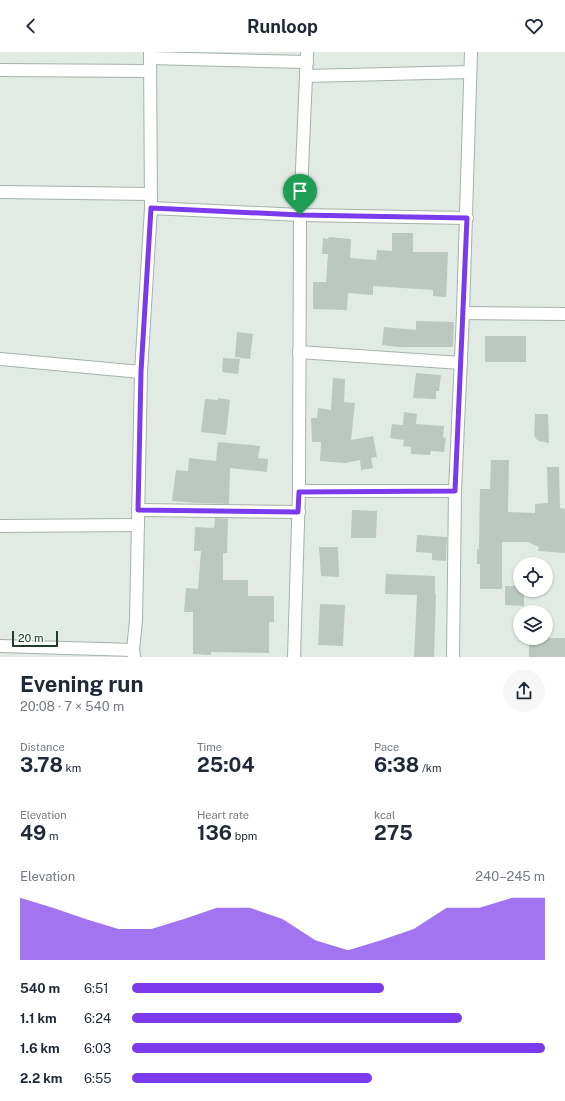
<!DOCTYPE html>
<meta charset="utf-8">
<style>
:root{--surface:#fff;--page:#f6f6f7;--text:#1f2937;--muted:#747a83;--accent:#7c3aed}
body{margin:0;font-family:"Public Sans",sans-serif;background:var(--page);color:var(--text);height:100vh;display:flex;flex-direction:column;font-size:15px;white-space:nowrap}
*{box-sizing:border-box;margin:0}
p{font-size:13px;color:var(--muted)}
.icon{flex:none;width:22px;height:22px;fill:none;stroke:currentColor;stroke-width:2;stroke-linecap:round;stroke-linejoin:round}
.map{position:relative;height:605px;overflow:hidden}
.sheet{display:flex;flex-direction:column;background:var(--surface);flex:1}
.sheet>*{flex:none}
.fabs{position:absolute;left:513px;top:505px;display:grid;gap:8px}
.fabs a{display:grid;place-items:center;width:40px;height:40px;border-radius:50%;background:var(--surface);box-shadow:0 1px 3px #0004;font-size:20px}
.scale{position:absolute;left:12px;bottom:10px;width:46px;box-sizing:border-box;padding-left:4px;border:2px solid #223b2d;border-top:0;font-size:11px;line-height:14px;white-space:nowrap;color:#223b2d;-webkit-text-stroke:3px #f2f8f3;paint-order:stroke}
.pin{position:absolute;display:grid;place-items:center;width:34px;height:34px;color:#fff;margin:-41px -17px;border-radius:50% 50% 50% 0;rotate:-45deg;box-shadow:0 0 4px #0007}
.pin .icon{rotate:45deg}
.round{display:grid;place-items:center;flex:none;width:42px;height:42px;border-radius:21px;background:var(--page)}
.overview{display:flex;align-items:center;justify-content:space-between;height:68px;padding:0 20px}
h1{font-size:22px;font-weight:700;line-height:30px}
.metrics{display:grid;grid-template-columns:repeat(3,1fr);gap:6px;height:68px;padding:4px 20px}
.metrics div{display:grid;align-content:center}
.metrics b{font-size:20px;font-weight:700}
.metrics small{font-size:11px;font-weight:400}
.metrics p{font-size:11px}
.chart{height:112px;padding:8px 20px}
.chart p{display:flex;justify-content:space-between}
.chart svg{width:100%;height:72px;margin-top:4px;fill:var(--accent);opacity:.7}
ul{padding:0 20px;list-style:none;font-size:13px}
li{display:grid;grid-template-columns:64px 48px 1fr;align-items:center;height:30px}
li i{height:10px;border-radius:5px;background:var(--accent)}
header{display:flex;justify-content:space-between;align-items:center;height:52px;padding:0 20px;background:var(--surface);font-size:18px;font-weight:700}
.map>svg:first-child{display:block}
.building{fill:#bac8bf}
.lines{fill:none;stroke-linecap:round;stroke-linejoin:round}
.minor-casing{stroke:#a4b3a9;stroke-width:14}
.minor{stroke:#fff;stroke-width:12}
.route-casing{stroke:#fff;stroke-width:8}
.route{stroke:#7c3aed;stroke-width:5}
</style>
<header><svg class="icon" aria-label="back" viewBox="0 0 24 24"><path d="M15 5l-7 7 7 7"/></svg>Runloop<svg class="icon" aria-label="heart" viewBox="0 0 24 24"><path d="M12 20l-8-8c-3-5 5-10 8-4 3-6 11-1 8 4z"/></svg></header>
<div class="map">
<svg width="565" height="605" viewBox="0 0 565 605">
<rect width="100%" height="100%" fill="#e1ebe4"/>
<!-- building -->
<g class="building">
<path d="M392,181H413V200H448L447,225L446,245L433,244V238L373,234V243L348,241L347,258L313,257V230H326L328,202H322L323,186L328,187L329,185L351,187L350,206L376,208L377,198L392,199Z"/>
<path d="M416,269L454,270L453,295H399L382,293L384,275L416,278Z"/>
<path d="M237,280L253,282L250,307L235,305Z"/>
<rect x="485" y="284" width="41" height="26"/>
<path d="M223,306L240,307L238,322L222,320Z"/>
<path d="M416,321L441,323L439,339H436V347L413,346Z"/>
<path d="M333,326L345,327L344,350L355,351L351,388L373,384L377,405L371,406L373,416L361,418L360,408L345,411L320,409L321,390H312L311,366H317L318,356L331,358Z"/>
<path d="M218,346L230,348L226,383L201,380L205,347L218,348Z"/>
<path d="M404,360L417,362L416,372L444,374L443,386L446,385L444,400L431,399L430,403L411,402V395L403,394L404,388L390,386L392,372L403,373Z"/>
<path d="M535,362H548L549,391L539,389L536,387L534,383Z"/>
<path d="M218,390L260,394L258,406L268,407L267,420L230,416L229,452L198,451L172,449L176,418L188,419L189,406L216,409Z"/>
<path d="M491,408H509L508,460L535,461V452L548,451L547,415H559L560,456L565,457V501L538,499L539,495L528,490H502V537H480V512H477V497H479L480,437H490Z"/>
<path d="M352,458L377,459L376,486H351Z"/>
<path d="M215,466L228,467L227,501H223V528H248V544H274V570H269V601L211,600V603L193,602V560H184L186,536L198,537L201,499H194L195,475L214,476Z"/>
<path d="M417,483L447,485L446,509L432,508V501L416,500Z"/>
<path d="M319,495H338L339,525L321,524Z"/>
<path d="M386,522L435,524V542H436L434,605H414L417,543L385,542Z"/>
<path d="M505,534H520V538H524V554L505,553Z"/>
<path d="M320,552L345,553L343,594L318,593Z"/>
<rect x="529" y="586" width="36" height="19"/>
</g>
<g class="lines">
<defs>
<g id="minor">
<path d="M150,6L307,10"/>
<path d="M0,18L150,19"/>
<path d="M306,24L470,20"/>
<path d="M0,140L151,142"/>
<path d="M151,156L300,163L467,166"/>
<path d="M463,261L565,262"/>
<path d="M299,300L461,311"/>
<path d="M0,307L141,320"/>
<path d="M299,439H455"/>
<path d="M138,458L299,460"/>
<path d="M0,474L138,473"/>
<path d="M0,594L133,598"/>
<path d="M134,605L133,598L136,568L141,320L151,156L150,0"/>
<path d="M294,605L299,439L300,163L306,24L307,0"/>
<path d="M453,605L455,439L463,261L471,0"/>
</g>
</defs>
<!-- minor casing -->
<use href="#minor" class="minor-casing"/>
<!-- minor -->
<use href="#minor" class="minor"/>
</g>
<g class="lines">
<defs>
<path id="route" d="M151,156L300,163L467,166L455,439L299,440L298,460L138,458L141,320Z"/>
</defs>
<!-- route casing -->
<use href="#route" class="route-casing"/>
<!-- route -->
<use href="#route" class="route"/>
</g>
</svg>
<div class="fabs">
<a><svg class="icon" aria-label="locate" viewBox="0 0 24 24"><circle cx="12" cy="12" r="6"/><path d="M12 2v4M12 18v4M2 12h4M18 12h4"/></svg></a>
<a><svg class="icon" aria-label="layers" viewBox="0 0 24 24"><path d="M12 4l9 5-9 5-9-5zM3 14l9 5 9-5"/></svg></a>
</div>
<div class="scale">20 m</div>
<div class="pin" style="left:300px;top:163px;background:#1e9e55"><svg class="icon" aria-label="arrive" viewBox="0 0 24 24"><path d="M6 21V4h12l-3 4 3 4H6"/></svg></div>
</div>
<section class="sheet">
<div class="overview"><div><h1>Evening run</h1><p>20:08 · 7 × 540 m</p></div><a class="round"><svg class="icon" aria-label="share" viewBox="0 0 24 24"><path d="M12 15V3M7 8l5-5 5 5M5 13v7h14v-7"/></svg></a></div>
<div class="metrics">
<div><p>Distance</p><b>3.78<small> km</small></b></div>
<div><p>Time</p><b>25:04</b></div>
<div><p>Pace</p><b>6:38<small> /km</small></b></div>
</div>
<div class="metrics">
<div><p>Elevation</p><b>49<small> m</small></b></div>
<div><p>Heart rate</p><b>136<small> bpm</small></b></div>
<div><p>kcal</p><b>275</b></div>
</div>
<div class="chart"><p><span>Elevation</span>240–245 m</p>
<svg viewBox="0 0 160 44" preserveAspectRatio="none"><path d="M0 44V6L10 12L20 19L30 25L40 25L50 19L60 12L70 12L80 19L90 32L100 38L110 32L120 25L130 12L140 12L150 6L160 6V44z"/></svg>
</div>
<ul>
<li><b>540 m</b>6:51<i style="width:61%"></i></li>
<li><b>1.1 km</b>6:24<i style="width:80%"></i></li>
<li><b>1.6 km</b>6:03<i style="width:100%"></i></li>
<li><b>2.2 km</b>6:55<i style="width:58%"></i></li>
</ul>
</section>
